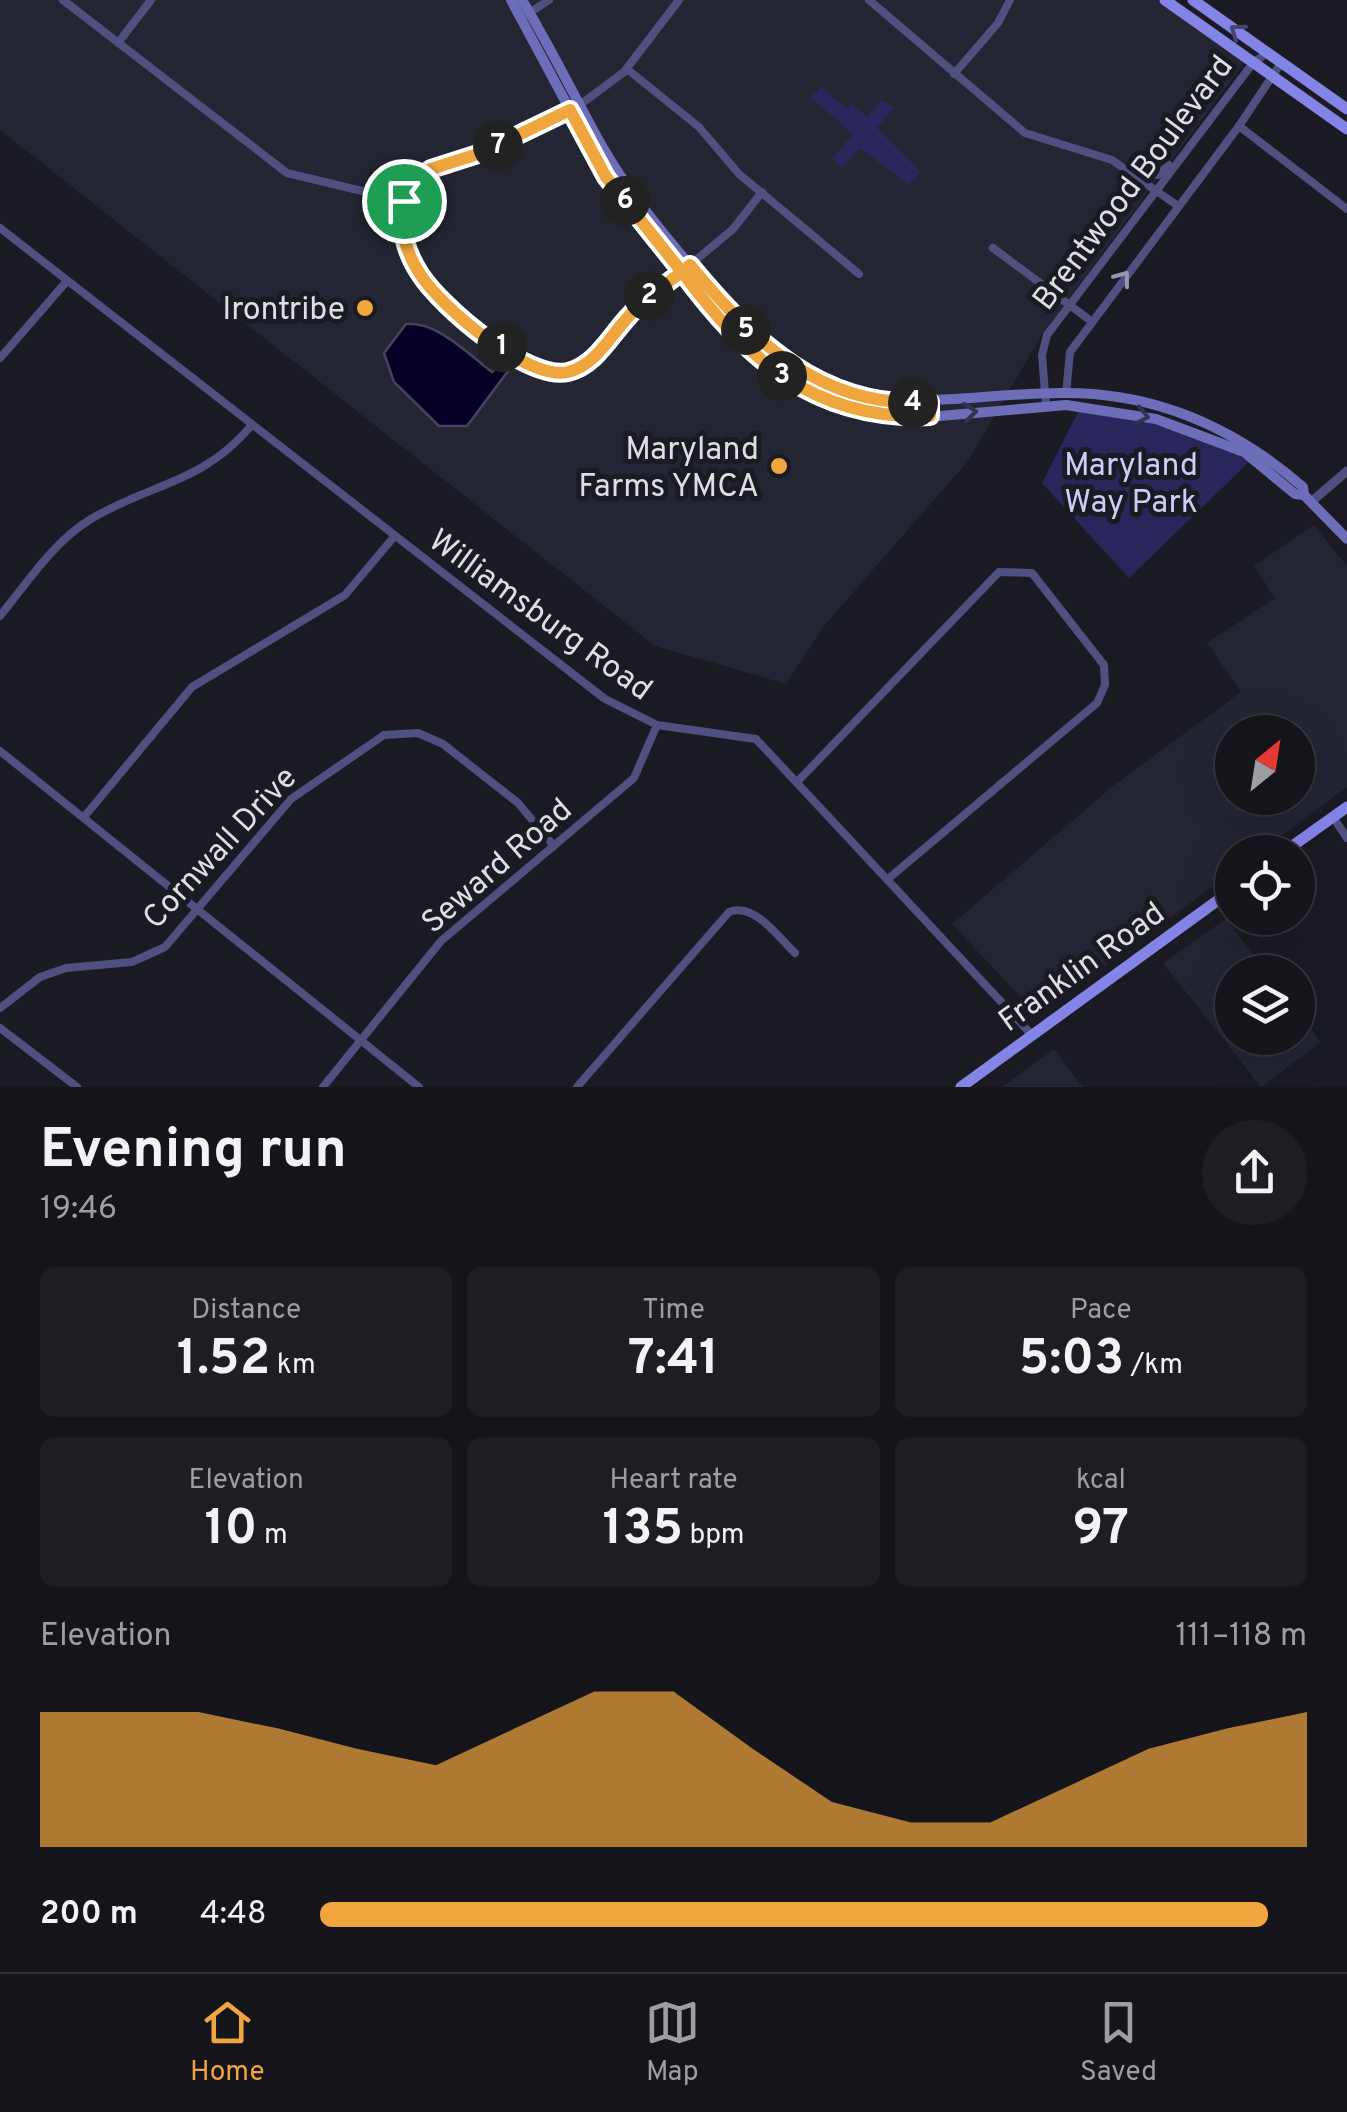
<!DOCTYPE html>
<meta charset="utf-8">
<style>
:root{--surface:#14141a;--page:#1d1d23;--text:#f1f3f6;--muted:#9d9ea2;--line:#333339;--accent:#f0a63e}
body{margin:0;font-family:Overpass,sans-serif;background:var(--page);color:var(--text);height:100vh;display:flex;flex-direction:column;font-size:38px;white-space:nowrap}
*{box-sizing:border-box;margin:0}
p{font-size:32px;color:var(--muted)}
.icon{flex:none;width:55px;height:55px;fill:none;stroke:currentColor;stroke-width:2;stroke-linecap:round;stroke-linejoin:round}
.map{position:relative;height:1087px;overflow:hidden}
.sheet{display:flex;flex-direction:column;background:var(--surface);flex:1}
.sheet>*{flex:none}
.needle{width:65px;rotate:30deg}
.controls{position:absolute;left:1215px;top:715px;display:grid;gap:20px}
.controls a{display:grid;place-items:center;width:100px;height:100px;border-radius:50%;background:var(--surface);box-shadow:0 10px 40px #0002,0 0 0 2px var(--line);font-size:50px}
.pin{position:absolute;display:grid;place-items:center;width:85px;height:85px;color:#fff;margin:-42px;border:5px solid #fff;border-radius:50%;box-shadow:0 2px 10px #0007}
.km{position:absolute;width:50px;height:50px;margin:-25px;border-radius:50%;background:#222;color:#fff;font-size:28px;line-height:50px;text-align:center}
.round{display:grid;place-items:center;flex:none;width:105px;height:105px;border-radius:52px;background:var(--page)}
.overview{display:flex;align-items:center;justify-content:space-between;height:170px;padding:0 40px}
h1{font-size:55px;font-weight:700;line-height:75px}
.figures{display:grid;grid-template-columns:repeat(3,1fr);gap:15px;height:170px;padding:10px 40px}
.figures div{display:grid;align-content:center;border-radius:15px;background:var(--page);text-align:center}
.figures b{font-size:50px;font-weight:700}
.figures small{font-size:28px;font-weight:400}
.figures p{font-size:28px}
.chart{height:280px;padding:20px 40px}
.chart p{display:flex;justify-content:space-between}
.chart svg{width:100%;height:180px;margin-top:10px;fill:var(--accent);opacity:.7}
ul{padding:0 40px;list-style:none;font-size:32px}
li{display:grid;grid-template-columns:160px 120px 1fr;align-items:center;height:75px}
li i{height:25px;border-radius:12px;background:var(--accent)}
.menu{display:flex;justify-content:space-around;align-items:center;height:140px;border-top:2px solid var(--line);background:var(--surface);font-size:28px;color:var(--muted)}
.menu a{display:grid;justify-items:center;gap:5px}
.menu .current{color:var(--accent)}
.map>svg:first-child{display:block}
.built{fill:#242533;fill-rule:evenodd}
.green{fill:#29265b}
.water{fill:#060026;stroke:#47435f;stroke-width:2.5}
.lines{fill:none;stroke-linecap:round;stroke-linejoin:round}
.minor{stroke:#4f507f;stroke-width:8}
.tertiary{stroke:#4f507f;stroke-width:9}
.secondary{stroke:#6d6db9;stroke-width:10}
.primary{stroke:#8484e6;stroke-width:11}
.oneway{stroke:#444471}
.oneway2{stroke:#9698b2}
.oneway3{stroke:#333350}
.route-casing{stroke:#fff;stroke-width:20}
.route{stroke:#f0a63e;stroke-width:12}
.poi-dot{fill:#f0a63e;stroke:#1a1a23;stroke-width:4}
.labels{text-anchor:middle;stroke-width:10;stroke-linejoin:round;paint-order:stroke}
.street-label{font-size:32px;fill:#dedfe5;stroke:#1a1a23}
.poi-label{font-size:32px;fill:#dedfe5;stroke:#1a1a23;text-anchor:end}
.park-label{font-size:32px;fill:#cbcef7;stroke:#1a1a23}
</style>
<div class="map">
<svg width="1347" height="1087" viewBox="0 0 1347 1087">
<rect width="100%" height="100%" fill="#1a1a23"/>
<!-- built -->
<g class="built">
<path d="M0,0H1157L1245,62L1045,330L968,461L824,626L786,684L655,646L0,130Z"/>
<path d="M1314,525L1347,566V787L1259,852H1232V872L1110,963L1032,1009L952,924L1113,786L1241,692L1207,643L1275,598L1254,566ZM1298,732V798H1232V732Z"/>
<path d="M1226,919L1267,972H1232V1038H1298V1012L1321,1042L1261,1087L1163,963Z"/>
<path d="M1054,1049L1083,1087H1002Z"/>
</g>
<!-- green -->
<g class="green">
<path d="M821,87L846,108L851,103L867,117L882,100L894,108L877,128L921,172L909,185L860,148L842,168L832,159L853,134L810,97Z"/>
<path d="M1079,410C1146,415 1190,430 1250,461L1129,578L1042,483Z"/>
</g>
<!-- water -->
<path class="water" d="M406,324C437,321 468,354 492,372L505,362L511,367L467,426H439L394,382L384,353Z"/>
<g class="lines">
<!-- minor -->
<g class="minor">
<path d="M63,0L287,173L404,201"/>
<path d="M869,0L1025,133L1112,160L1178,206"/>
<path d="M526,15L549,0"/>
<path d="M118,43L151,0"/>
<path d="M627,69L699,127L739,174L859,274"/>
<path d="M954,74L998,23L1010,0"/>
<path d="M581,104L624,72L679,0"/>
<path d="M570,110C541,125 511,141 481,153C458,162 429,163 413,184C359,251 515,385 569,371C597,364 610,335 629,315C645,299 663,286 681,272"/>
<path d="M1239,126L1347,209"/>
<path d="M1137,172L1158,175L1169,165"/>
<path d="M0,228L605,699L657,725L756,739L1032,1035"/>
<path d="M993,248L1091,321"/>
<path d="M690,265L733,229L762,192"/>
<path d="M0,358L67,281"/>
<path d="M1066,394L1070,352L1239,126L1281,63"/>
<path d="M1046,405L1042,355L1047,335L1253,63L1267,53"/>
<path d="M0,616C27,583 54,541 91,519C151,483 202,484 251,426"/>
<path d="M0,751L419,1087"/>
<path d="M798,781L999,572L1032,573L1104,665L1105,685L1097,703L888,879"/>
<path d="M84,817L192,687L345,595L393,538"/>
<path d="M1333,817L1347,838"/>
<path d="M0,1008L40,977L66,968L132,962L165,947L291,799L384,735L418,733L443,744L518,803L554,846"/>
<path d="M0,1028L77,1087"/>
<path d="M323,1087L441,941L634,778L657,725"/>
<path d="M577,1087L729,912C754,902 778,937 795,953"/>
</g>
<!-- tertiary -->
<path class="tertiary" d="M1311,502L1347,471"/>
<!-- secondary -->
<g class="secondary">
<path d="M511,0L606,177L713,314L748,353L768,368L830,400L888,415L940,416L1066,405L1156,419L1244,452L1295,494L1304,495"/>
<path d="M522,0C551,48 575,98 602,146C629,194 667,238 702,280C724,307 747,336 776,356C875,424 954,393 1062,393C1155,392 1234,427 1303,487L1304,495L1347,539"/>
</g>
<!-- primary -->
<g class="primary">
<path d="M1165,0L1347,129"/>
<path d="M1193,0L1347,109"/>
<path d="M1284,852L1347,807"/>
<path d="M961,1087L1232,890"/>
</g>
</g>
<!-- one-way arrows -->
<defs><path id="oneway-chevron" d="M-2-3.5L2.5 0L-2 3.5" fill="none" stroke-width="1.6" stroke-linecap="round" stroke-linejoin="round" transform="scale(2.5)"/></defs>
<use class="oneway" href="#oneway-chevron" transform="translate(1237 31) rotate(-144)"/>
<use class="oneway2" href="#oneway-chevron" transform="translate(1123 278) rotate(-53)"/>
<g class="oneway3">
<use href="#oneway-chevron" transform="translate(970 412) rotate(-6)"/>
<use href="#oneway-chevron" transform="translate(1142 416) rotate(12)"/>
</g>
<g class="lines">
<defs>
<path id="route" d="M404,201C398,226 406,253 420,274C441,307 528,381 568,372C596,365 610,336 629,316C644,299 663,286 682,272C746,358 814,421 930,416V402C823,410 753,341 690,265L682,272L606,177L570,110L481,153L431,169L414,181L404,201"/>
</defs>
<!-- route casing -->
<use href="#route" class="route-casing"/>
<!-- route -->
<use href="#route" class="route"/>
</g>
<!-- markers -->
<g class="poi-dot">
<circle cx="365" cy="308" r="10"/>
<circle cx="779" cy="466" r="10"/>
</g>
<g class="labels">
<!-- street labels -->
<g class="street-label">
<text transform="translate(1132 182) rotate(-53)" y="11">Brentwood Boulevard</text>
<text transform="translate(541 614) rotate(36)" y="11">Williamsburg Road</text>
<text transform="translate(219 847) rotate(-47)" y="11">Cornwall Drive</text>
<text transform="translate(496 865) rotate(-41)" y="11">Seward Road</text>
<text transform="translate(1081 966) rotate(-36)" y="11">Franklin Road</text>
</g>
<!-- poi labels -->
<g class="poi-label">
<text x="345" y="319">Irontribe</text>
<text x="759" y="459">Maryland<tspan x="759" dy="37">Farms YMCA</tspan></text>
</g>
<!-- park labels -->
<g class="park-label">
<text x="1131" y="475">Maryland<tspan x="1131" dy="37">Way Park</tspan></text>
</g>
</g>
</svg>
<div class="controls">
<a><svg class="needle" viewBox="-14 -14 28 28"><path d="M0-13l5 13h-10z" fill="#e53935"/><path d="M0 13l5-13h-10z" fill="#9d9ea2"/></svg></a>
<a><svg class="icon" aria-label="locate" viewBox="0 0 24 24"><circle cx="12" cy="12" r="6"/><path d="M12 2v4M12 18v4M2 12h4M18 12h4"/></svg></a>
<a><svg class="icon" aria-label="layers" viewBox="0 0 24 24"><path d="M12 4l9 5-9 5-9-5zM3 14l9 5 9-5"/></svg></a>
</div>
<div class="pin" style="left:404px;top:201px;background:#1e9e55"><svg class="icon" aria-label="arrive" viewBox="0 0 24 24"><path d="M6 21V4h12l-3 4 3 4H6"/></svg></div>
<b class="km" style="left:502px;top:347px">1</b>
<b class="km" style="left:649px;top:296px">2</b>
<b class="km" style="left:782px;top:376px">3</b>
<b class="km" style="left:913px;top:403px">4</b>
<b class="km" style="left:746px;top:330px">5</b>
<b class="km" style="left:625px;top:201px">6</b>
<b class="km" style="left:498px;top:146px">7</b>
</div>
<section class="sheet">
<div class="overview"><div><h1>Evening run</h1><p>19:46</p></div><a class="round"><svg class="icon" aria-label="share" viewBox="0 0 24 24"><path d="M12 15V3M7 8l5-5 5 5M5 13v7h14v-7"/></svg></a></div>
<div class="figures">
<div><p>Distance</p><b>1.52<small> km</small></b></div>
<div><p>Time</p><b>7:41</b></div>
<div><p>Pace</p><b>5:03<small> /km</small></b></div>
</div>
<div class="figures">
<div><p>Elevation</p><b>10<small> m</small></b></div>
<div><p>Heart rate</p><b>135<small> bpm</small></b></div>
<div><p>kcal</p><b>97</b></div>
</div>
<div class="chart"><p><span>Elevation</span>111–118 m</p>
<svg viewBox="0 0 160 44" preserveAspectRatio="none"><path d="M0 44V11L10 11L20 11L30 15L40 20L50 24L60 15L70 6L80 6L90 20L100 33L110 38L120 38L130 29L140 20L150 15L160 11V44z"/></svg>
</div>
<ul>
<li><b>200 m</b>4:48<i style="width:96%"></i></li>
</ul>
</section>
<nav class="menu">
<a class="current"><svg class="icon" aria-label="home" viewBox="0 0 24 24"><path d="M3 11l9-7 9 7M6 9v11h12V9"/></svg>Home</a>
<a><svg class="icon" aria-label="map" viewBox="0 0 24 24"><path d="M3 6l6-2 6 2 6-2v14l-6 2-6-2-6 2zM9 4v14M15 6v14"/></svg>Map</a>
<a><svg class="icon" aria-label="saved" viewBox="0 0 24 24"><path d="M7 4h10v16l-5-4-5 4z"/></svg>Saved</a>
</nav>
